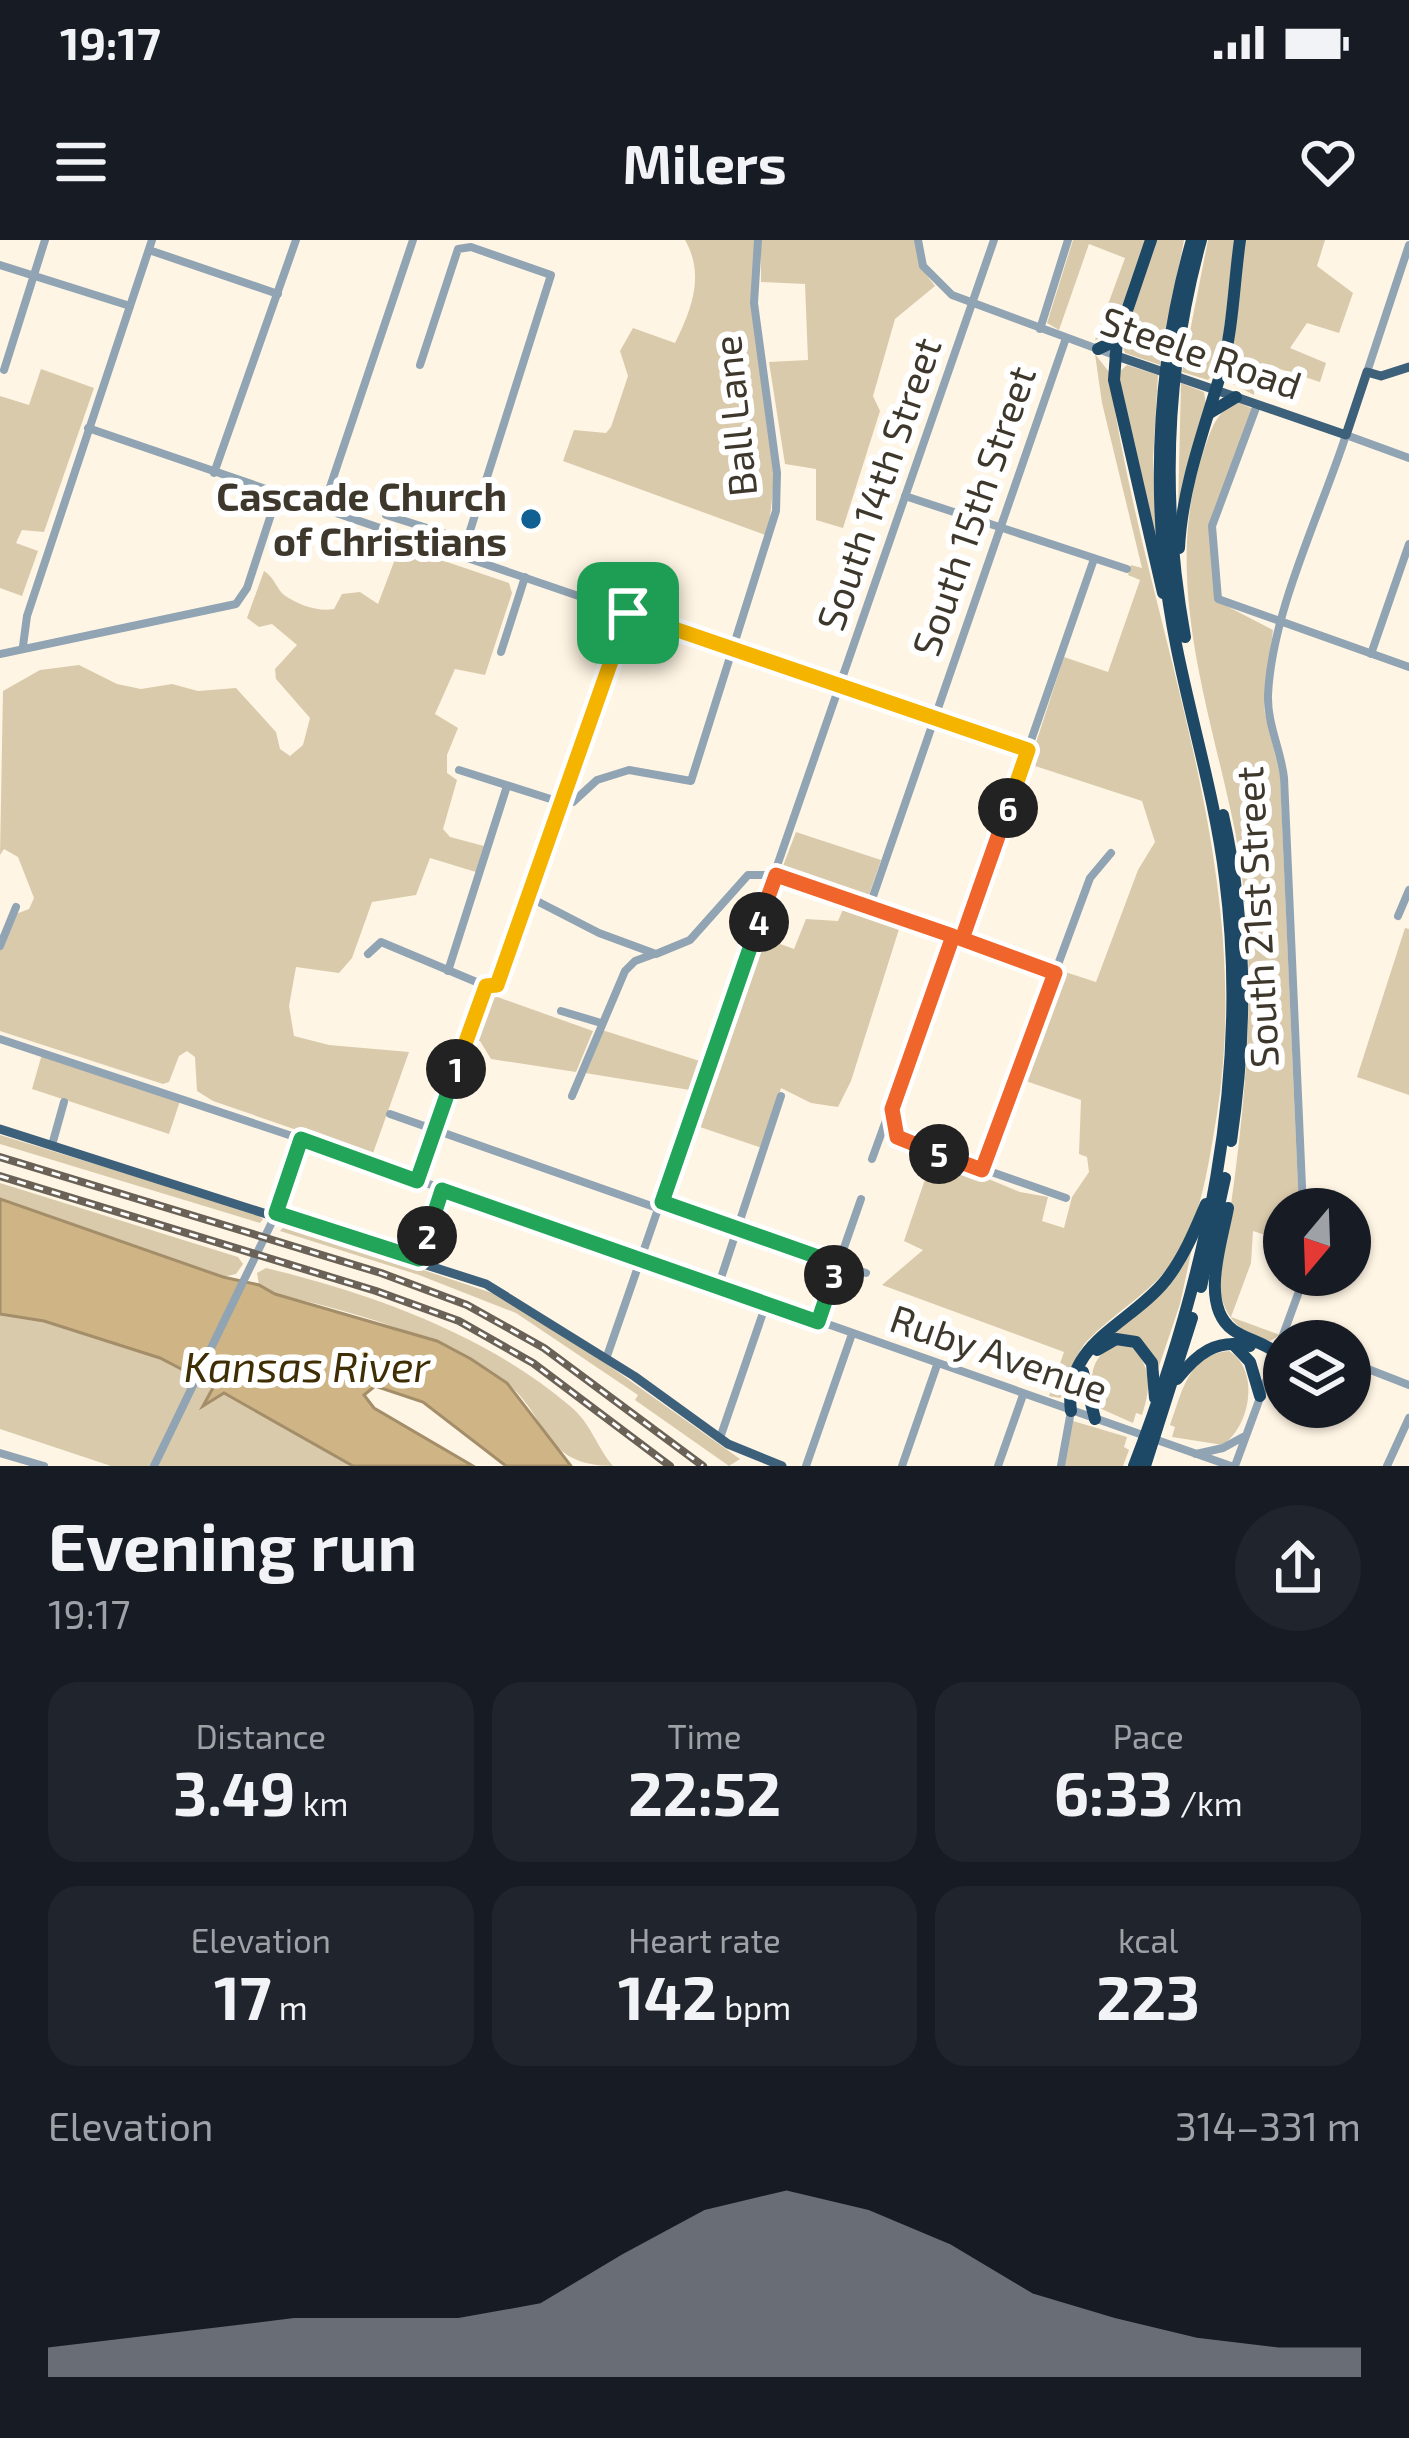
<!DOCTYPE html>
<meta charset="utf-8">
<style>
:root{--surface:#171b24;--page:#20242c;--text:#f1f3f6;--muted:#9ea1a6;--accent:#8c9099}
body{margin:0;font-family:"Exo 2",sans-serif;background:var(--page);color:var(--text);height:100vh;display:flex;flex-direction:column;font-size:45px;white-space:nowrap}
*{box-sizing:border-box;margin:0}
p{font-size:39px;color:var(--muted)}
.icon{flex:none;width:66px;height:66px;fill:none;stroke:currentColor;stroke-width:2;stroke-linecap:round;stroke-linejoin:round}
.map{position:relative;height:1226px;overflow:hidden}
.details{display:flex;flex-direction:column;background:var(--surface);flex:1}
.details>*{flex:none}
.needle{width:78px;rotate:199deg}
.buttons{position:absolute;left:1263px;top:948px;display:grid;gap:24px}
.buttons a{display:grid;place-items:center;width:108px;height:108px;border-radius:50%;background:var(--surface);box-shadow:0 3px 9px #0004;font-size:60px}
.pin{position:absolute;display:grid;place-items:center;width:102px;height:102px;color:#fff;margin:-51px;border-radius:24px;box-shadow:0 6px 18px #0006}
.km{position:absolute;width:60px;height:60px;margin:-30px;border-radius:50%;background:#222;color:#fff;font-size:33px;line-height:60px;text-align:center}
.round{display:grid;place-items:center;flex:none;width:126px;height:126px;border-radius:63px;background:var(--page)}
.headline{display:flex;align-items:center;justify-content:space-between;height:204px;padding:0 48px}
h1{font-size:66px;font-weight:700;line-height:90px}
.metrics{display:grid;grid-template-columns:repeat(3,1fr);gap:18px;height:204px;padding:12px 48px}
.metrics div{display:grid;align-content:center;border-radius:30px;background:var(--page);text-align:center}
.metrics b{font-size:60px;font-weight:700}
.metrics small{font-size:33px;font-weight:400}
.metrics p{font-size:33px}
.chart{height:336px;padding:24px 48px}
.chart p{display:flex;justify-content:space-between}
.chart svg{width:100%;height:216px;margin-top:12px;fill:var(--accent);opacity:.7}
.status{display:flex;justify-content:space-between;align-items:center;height:84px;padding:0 60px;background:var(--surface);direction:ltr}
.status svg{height:33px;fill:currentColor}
header{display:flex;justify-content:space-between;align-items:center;height:156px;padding:0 48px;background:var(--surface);font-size:54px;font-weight:700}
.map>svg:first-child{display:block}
.green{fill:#dacaac}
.water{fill:#cfb485;stroke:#a48e6a;stroke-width:3}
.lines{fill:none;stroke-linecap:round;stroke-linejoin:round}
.minor{stroke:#91a4b4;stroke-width:8}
.major{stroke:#3d607b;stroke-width:9}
.highway{stroke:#1d4866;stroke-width:12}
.rail-casing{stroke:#6a6256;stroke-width:8}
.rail{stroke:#fff;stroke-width:3;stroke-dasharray:9;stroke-linecap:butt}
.split-1-casing{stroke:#fff;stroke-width:24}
.split-2-casing{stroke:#fff;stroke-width:24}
.split-3-casing{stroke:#fff;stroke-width:24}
.split-4-casing{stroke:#fff;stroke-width:24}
.split-5-casing{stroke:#fff;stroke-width:24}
.split-6-casing{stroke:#fff;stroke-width:24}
.split-7-casing{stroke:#fff;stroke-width:24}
.split-1{stroke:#f5b400;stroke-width:15}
.split-2{stroke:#22a559;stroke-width:15}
.split-3{stroke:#22a559;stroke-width:15}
.split-4{stroke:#22a559;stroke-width:15}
.split-5{stroke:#f0652b;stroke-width:15}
.split-6{stroke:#f0652b;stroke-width:15}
.split-7{stroke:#f5b400;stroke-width:15}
.poi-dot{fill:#106193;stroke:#fff;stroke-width:4.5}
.labels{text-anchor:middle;stroke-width:12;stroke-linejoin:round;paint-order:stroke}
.street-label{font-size:39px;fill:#3e372c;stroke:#fff}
.poi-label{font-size:39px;font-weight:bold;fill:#3e372c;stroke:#fff;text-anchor:end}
.water-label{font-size:42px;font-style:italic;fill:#3f2d04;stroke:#fff}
</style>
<div class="status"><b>19:17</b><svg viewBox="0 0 49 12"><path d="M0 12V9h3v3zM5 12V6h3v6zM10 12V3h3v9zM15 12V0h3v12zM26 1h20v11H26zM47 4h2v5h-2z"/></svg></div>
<header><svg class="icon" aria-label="menu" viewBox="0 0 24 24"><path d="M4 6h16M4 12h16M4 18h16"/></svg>Milers<svg class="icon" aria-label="heart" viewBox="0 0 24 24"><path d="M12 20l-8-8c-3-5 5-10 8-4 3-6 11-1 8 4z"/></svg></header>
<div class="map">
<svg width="1409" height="1226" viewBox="0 0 1409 1226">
<rect width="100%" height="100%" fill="#fff5e4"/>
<!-- green -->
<g class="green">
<path d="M685,0H756L752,66L775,231L768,296L563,221L574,190L606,193L611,187L628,136L620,111L633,88L675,103C692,68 705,35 685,0Z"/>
<path d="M761,0H915L925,33L935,46L895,79L873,156L880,171L843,288L816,280V229L785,224L769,122L808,120L805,44L761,42Z"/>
<path d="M1073,0H1147C1138,26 1123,96 1095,100L1125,18L1089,4L1059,90L1047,83Z"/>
<path d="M1154,0H1184L1160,125L1125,113L1122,104Z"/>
<path d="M1208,0H1236L1219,126L1208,140L1182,132Z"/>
<path d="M1244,0H1325L1317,26L1353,53L1339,93L1307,83L1290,108L1326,123L1320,142L1268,125L1255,128L1254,155L1229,142Z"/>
<path d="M1095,114L1109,132C1143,380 1257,619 1217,874C1210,915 1204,960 1187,998C1165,1046 1122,1065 1087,1101C1072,1117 1073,1142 1060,1158L1049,1156L1064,1112L882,1045L923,1010L904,1001L933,916L1020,952L1048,957L1042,981L1064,988L1072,957L1089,932L1087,917L1079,914L1081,860L1020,839L1062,731L1096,742L1138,630L1155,602L1142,561L1029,524L1064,417L1108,432L1140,340L1128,335L1131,325L1142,328L1102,163Z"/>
<path d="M1127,125L1158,135L1153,218L1157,312L1121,163L1119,132Z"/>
<path d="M41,129L94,148L44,292L22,290L16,303L38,311L22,356L0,348V156L29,165Z"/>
<path d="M1181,143L1204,152L1207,171L1178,267Z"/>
<path d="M1235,161L1253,169L1212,279L1215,360L1273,390L1264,469L1280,535L1299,969H1284V1001L1253,991L1251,1023L1231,1077L1280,1095L1270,1101C1239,1092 1225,1079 1219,1047C1237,928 1254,812 1247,691C1245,658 1241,624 1235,591C1210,468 1161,338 1203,213C1211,190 1214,176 1235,161Z"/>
<path d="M400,306L509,343L512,353L485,435L455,429L435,474L458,488L447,515V533L457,540L443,589L450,597L484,606L476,632L430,618L416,655L372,662L352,718L339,733L296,727L289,766L294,796L329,805L409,812L372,916L213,861L197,851L195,817L187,811L179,816L169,842L163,844L0,791V709L16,674L29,669L34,658L18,617L4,609L0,615L3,451L40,430L79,425L117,444L141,449L172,444L198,451L236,448L276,492L280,509L290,516L303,505L310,478L276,439L275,429L297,405L272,384L259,387L247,378L264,331C275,338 276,348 284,355C298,365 318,372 334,369L342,354L360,352L378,364Z"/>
<path d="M796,592L881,620L867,661L785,635L783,626Z"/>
<path d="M844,667L900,686L851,841L838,867L811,863L781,848L762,908L694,885L758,696L794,709L806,679L838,681Z"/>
<path d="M1405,688L1409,689V855L1357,837Z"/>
<path d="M489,754L593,791L576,832L491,819L480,801L470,800Z"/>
<path d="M602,790L706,823L696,851L585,833Z"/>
<path d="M42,814L180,861L169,894L32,849Z"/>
<path d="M0,895L255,973L263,979L260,983L0,904Z"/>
<path d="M0,943L238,1017L243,1024L236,1034L223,1037L0,959Z"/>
<path d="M286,984L498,1055L577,1103L740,1219L729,1226L635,1160L638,1155L516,1073L419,1035L280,991Z"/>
<path d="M1192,1008L1180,1064L1157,1132L1153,1117L1110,1096Z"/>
<path d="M266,1028C373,1054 485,1094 570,1166C591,1183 596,1206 613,1226C540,1226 550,1175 502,1139C445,1097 344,1069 275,1054L259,1045L257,1033Z"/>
<path d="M0,1074L44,1081L160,1118L215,1146L213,1158L223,1153L239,1159L353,1226H111L0,1189Z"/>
<path d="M1116,1103L1135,1108C1151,1131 1151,1148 1142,1175L1136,1173L1133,1183L1097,1167C1089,1138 1088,1120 1116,1103Z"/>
<path d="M1229,1111C1260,1130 1251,1185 1223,1205L1172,1197L1175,1187L1170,1185C1182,1152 1188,1114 1229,1111Z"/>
<path d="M1073,1181L1127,1197L1124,1207L1129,1210L1123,1226H1063Z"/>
</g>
<!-- water -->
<path class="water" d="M0,959L223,1037L259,1045L275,1054L437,1101L471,1119L507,1143L571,1226H506L423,1162L375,1146L364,1155L374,1168L473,1226H353L224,1153L203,1166L214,1146L160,1118L44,1081L0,1074Z"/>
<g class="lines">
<!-- minor -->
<g class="minor">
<path d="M918,0L923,26L952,55L1114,115"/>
<path d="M149,10L278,54"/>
<path d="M0,25L130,66"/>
<path d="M1040,89L1068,0"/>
<path d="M420,125L458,9L471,7L551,35L462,316"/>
<path d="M4,130L45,0"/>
<path d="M1367,132L1409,5"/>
<path d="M1257,165L1212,286L1218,359L1409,427"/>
<path d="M88,188L1028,510"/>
<path d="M214,233L296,0"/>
<path d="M905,256L1127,329"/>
<path d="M323,268L413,0"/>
<path d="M386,275L465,300"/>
<path d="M23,406L27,376L152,0"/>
<path d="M501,412L525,337"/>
<path d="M0,414L236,364L247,348L278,253"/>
<path d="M1371,414L1409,304"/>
<path d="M459,530L563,563L573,562L597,540L629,530L691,541L776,271L777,233L754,63L758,0"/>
<path d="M531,658L599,693L656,714L690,700L748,635H776L1055,732"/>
<path d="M869,668L1066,98"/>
<path d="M1398,676L1409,650"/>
<path d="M962,699L1094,319"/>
<path d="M0,706L16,667"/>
<path d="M368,714L381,702L486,746"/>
<path d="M448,731L507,546"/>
<path d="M561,771L601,783"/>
<path d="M0,799L301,899L1231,1226"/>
<path d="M572,856L625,731L635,721L654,714"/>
<path d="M892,871L893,892L903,901L1066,958"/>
<path d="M390,874L660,969"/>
<path d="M52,905L64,862"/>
<path d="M872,919L953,696"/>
<path d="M982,930L1090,638L1111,613"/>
<path d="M417,941L486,746L497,745L628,373"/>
<path d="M662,962L866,1033"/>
<path d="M1303,969L1284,538C1281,510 1267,484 1268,455C1272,371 1320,275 1346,195L1409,218"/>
<path d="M419,1019L442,950"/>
<path d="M718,1047L781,856"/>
<path d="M818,1082L861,959"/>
<path d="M606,1119L994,0"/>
<path d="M1350,1122L1409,1145"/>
<path d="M720,1198L766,1064"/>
<path d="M0,1213L44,1226"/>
<path d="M1196,1214L1223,1208L1243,1197"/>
<path d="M154,1226L272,982L301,899"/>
<path d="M806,1226L852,1094"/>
<path d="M902,1226L937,1125"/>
<path d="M998,1226L1023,1155"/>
<path d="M1061,1226L1071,1171"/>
<path d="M1235,1226L1305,1035"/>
<path d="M1387,1226L1409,1178"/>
</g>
<!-- major -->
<g class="major">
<path d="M1114,115L1346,195L1367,132L1381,136L1409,127"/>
<path d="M0,889L486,1044L634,1136L728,1204L782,1226"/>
</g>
<!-- highway -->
<g class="highway">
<path d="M1151,0L1117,100L1114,140L1163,353"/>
<path d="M1098,109L1117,100"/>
<path d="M1211,172L1236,157"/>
<path d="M1179,308C1182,246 1205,187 1222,129C1233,89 1234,42 1240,0"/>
<path d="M1185,397C1161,265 1165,130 1201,0"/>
<path d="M1223,575C1247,681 1247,793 1231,901"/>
<path d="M1228,968C1222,1002 1199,1065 1233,1090C1247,1100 1263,1102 1277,1113"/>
<path d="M1201,1047L1225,938"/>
<path d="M1233,1104L1250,1122L1260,1156"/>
<path d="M1097,1110L1116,1099L1136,1102L1152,1123L1155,1158"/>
<path d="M1083,1132L1095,1179"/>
<path d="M1177,1139C1197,1114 1216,1098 1250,1106"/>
<path d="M1071,1171C1062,1103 1131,1084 1166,1040C1184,1017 1195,990 1206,964"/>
<path d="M1134,1226C1206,1039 1251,839 1225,638C1212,533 1174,431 1164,325C1154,217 1162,105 1192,0"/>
<path d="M1145,1226L1192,1078"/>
</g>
<defs>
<g id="rail">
<path d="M0,917L381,1033L467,1065L544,1108L703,1226"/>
<path d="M0,936L376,1051L459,1081L533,1123L670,1226"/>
</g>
</defs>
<!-- rail casing -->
<use href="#rail" class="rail-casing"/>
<!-- rail -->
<use href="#rail" class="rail"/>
</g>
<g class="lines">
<defs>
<path id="split-1" d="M456,829L486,746L497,745L628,373"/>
<path id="split-2" d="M427,996L419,1019L276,973L301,899L417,941L456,829"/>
<path id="split-3" d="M427,996L442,950L818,1082L834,1035"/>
<path id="split-4" d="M759,682L662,962L838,1024L834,1035"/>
<path id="split-5" d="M759,682L776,635L953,696L892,869L897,897L939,914"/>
<path id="split-6" d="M939,914L982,930L1055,733L962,699L1008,568"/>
<path id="split-7" d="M628,373L1028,510L1008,568"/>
</defs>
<!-- split-1 casing -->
<use href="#split-1" class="split-1-casing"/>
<!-- split-2 casing -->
<use href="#split-2" class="split-2-casing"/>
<!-- split-3 casing -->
<use href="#split-3" class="split-3-casing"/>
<!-- split-4 casing -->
<use href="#split-4" class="split-4-casing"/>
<!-- split-5 casing -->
<use href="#split-5" class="split-5-casing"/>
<!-- split-6 casing -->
<use href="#split-6" class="split-6-casing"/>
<!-- split-7 casing -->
<use href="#split-7" class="split-7-casing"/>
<!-- split-1 -->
<use href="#split-1" class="split-1"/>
<!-- split-2 -->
<use href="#split-2" class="split-2"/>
<!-- split-3 -->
<use href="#split-3" class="split-3"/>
<!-- split-4 -->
<use href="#split-4" class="split-4"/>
<!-- split-5 -->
<use href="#split-5" class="split-5"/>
<!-- split-6 -->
<use href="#split-6" class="split-6"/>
<!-- split-7 -->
<use href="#split-7" class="split-7"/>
</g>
<!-- markers -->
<circle class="poi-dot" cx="531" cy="279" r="12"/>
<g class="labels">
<!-- street labels -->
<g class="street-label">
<text transform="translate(1201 113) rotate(19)" y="14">Steele Road</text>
<text transform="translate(735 176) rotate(-96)" y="14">Ball Lane</text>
<text transform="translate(879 244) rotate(-71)" y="14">South 14th Street</text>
<text transform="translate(974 271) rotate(-71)" y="14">South 15th Street</text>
<text transform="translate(1257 677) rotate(-93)" y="14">South 21st Street</text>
<text transform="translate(999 1114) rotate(19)" y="14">Ruby Avenue</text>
</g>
<!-- poi labels -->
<g class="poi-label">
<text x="507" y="271">Cascade Church<tspan x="507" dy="45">of Christians</tspan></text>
</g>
<!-- water labels -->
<g class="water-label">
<text x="307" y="1142">Kansas River</text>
</g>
</g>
</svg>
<div class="buttons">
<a><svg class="needle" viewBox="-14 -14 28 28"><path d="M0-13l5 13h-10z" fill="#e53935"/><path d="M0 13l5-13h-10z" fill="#9ea1a6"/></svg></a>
<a><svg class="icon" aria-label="layers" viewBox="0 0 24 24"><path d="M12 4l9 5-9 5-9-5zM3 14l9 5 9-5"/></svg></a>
</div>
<div class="pin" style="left:628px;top:373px;background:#1e9e55"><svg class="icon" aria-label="arrive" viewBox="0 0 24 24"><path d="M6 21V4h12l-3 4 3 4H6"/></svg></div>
<b class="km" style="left:456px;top:829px">1</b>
<b class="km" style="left:427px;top:996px">2</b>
<b class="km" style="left:834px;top:1035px">3</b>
<b class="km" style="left:759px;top:682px">4</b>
<b class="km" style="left:939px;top:914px">5</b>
<b class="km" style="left:1008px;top:568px">6</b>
</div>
<section class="details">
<div class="headline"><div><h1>Evening run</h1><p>19:17</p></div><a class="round"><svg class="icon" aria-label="share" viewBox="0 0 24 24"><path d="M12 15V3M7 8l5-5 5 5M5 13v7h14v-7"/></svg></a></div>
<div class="metrics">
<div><p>Distance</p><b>3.49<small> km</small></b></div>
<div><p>Time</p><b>22:52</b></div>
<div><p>Pace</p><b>6:33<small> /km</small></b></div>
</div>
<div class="metrics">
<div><p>Elevation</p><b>17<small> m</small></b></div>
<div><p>Heart rate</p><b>142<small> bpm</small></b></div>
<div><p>kcal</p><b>223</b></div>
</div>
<div class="chart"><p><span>Elevation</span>314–331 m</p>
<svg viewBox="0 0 160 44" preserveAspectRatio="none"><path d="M0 44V38L10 36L20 34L30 32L40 32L50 32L60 29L70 19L80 10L90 6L100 10L110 17L120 27L130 32L140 36L150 38L160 38V44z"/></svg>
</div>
</section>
